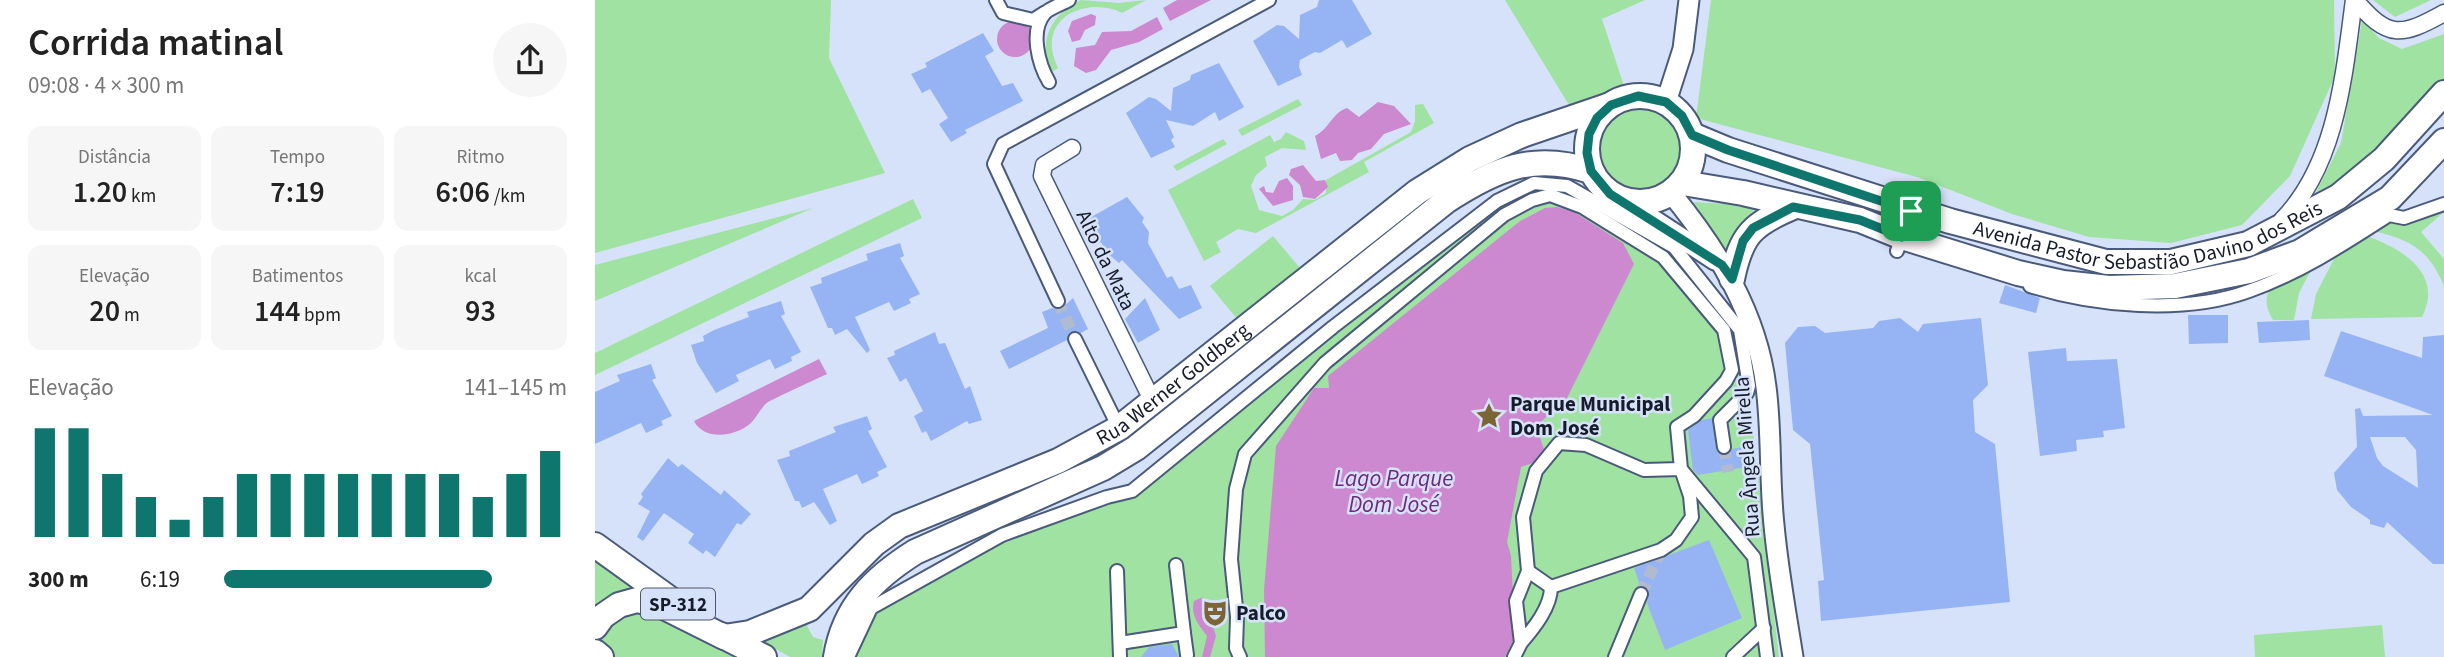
<!DOCTYPE html>
<html lang="pt">
<meta charset="utf-8">
<style>
:root{--surface:#fff;--page:#f6f6f6;--text:#222;--muted:#767676;--accent:#0f766e}
body{margin:0;font-family:"Source Sans 3",sans-serif;background:var(--page);color:var(--text);height:100vh;display:flex;flex-direction:column;font-size:26px;white-space:nowrap}
*{box-sizing:border-box;margin:0}
p{font-size:23px;color:var(--muted)}
.icon{flex:none;width:38px;height:38px;fill:none;stroke:currentColor;stroke-width:2;stroke-linecap:round;stroke-linejoin:round}
.map{position:relative;flex:1;overflow:hidden}
.sheet{display:flex;flex-direction:column;background:var(--surface);width:595px}
.sheet>*{flex:none}
.pin{position:absolute;display:grid;place-items:center;width:60px;height:60px;color:#fff;margin:-30px;border-radius:14px;box-shadow:0 4px 10px #0006}
.round{display:grid;place-items:center;flex:none;width:74px;height:74px;border-radius:37px;background:var(--page)}
.overview{display:flex;align-items:center;justify-content:space-between;height:119px;padding:0 28px}
h1{font-size:38px;font-weight:600;line-height:52px}
.stats{display:grid;grid-template-columns:repeat(3,1fr);gap:10px;height:119px;padding:7px 28px}
.stats div{display:grid;align-content:center;border-radius:14px;background:var(--page);text-align:center}
.stats b{font-size:30px;font-weight:600}
.stats small{font-size:19px;font-weight:400}
.stats p{font-size:19px}
.chart{height:196px;padding:14px 28px}
.chart p{display:flex;justify-content:space-between}
.chart svg{width:100%;height:126px;margin-top:7px;stroke:var(--accent);stroke-width:6}
ul{padding:0 28px;list-style:none;font-size:23px}
li{display:grid;grid-template-columns:112px 84px 1fr;align-items:center;height:52px}
li i{height:18px;border-radius:9px;background:var(--accent)}
main{display:flex;flex:1;min-height:0}
.map>svg:first-child{display:block}
.green{fill:#a0e2a1}
.water{fill:#cc89d0}
.building{fill:#96b4f4;fill-rule:evenodd}
.lines{fill:none;stroke-linecap:round;stroke-linejoin:round}
.pedestrian-tunnel{stroke:#b0bad0;stroke-width:12;stroke-dasharray:12 6;stroke-linecap:butt}
.pedestrian-casing{stroke:#4a5a7b;stroke-width:16}
.minor-casing{stroke:#4a5a7b;stroke-width:19}
.tertiary-casing{stroke:#4a5a7b;stroke-width:23}
.primary-casing{stroke:#4a5a7b;stroke-width:28}
.pedestrian{stroke:#fff;stroke-width:12}
.minor{stroke:#fff;stroke-width:16}
.tertiary{stroke:#fff;stroke-width:19}
.primary{stroke:#fff;stroke-width:24}
.route-casing{stroke:#fff;stroke-width:14}
.route{stroke:#0f766e;stroke-width:9}
.labels{text-anchor:middle;stroke-width:5;stroke-linejoin:round;paint-order:stroke}
.shield{fill:#d6e2f9;stroke:#505768;stroke-width:2}
.shield-label{font-size:19px;font-weight:bold;fill:#161c2a}
.street-label{font-size:21px;fill:#161c2a;stroke:#d6e2f9}
.poi-label{font-size:21px;font-weight:bold;fill:#161c2a;stroke:#d6e2f9;text-anchor:start}
.water-label{font-size:23px;font-style:italic;fill:#75267b;stroke:#d6e2f9}
</style>
<main>
<section class="sheet">
<div class="overview"><div><h1>Corrida matinal</h1><p>09:08 · 4 × 300 m</p></div><a class="round"><svg class="icon" aria-label="share" viewBox="0 0 24 24"><path d="M12 15V3M7 8l5-5 5 5M5 13v7h14v-7"/></svg></a></div>
<div class="stats">
<div><p>Distância</p><b>1.20<small> km</small></b></div>
<div><p>Tempo</p><b>7:19</b></div>
<div><p>Ritmo</p><b>6:06<small> /km</small></b></div>
</div>
<div class="stats">
<div><p>Elevação</p><b>20<small> m</small></b></div>
<div><p>Batimentos</p><b>144<small> bpm</small></b></div>
<div><p>kcal</p><b>93</b></div>
</div>
<div class="chart"><p><span>Elevação</span>141–145 m</p>
<svg viewBox="0 0 160 44" preserveAspectRatio="none"><path d="M5 44V6M15 44V6M25 44V22M35 44V30M45 44V38M55 44V30M65 44V22M75 44V22M85 44V22M95 44V22M105 44V22M115 44V22M125 44V22M135 44V30M145 44V22M155 44V14"/></svg>
</div>
<ul>
<li><b>300 m</b>6:19<i style="width:78%"></i></li>
</ul>
</section>
<div class="map">
<svg width="1849" height="657" viewBox="0 0 1849 657">
<rect width="100%" height="100%" fill="#d6e2f9"/>
<!-- green -->
<g class="green">
<path d="M0,0H236L234,58L290,173L0,253Z"/>
<path d="M486,0L524,3L551,0L527,13C503,0 461,8 457,40C456,50 459,59 463,68L457,72C441,43 457,12 486,0Z"/>
<path d="M910,0H1050L1007,19L1029,86L974,105Z"/>
<path d="M1116,0H1739L1740,76L1695,176L1647,225L1576,243L1494,237L1417,214L1322,177L1101,118Z"/>
<path d="M1778,0H1836L1800,17Z"/>
<path d="M1767,20L1784,38L1807,49L1849,34V81C1811,124 1776,170 1721,192L1746,143Z"/>
<path d="M703,99L707,105L647,136L643,130Z"/>
<path d="M828,104L839,123L769,162L774,172L661,233L643,229L621,242L626,252L609,261L573,190L675,135L679,142L686,139L691,132L709,141L711,150L687,148L670,157L672,166L661,175L656,186L664,210L687,216L698,210L708,199L720,200L731,193V180L816,132L820,121V105Z"/>
<circle cx="1045" cy="150" r="41"/>
<path d="M628,139L632,144L582,171L578,166Z"/>
<path d="M939,185L972,188L1079,247L1144,330L1154,396L1184,657H256L278,610L408,537L538,492L902,203Z"/>
<path d="M318,199L327,218L0,375V353Z"/>
<path d="M1099,202L1163,206L1144,225L1132,256Z"/>
<path d="M1849,206V212L1826,232L1849,259V286C1834,250 1816,240 1779,231L1795,219Z"/>
<path d="M218,208L0,301V265Z"/>
<path d="M678,236L705,268L643,320L615,286Z"/>
<path d="M1771,236C1807,248 1849,274 1827,317L1716,319L1721,294L1742,253Z"/>
<path d="M1718,266L1704,293L1699,320H1678C1657,285 1692,276 1718,266Z"/>
<path d="M0,559L53,596L0,616Z"/>
<path d="M40,607L69,614L147,657H20L5,642L4,632Z"/>
<path d="M210,622L218,637L228,640L227,657H195L165,640Z"/>
<path d="M1787,625L1790,657H1660L1659,635Z"/>
</g>
<!-- water -->
<g class="water">
<path d="M582,0H616L575,21L568,8Z"/>
<path d="M496,14L501,16L500,25L490,30L485,40L477,42L473,31L477,21Z"/>
<path d="M562,17L568,29L544,42L516,50L501,70L491,73L479,66L481,48L500,45L507,32L536,31Z"/>
<circle cx="420" cy="39" r="18"/>
<path d="M783,102L799,106L816,124L789,134L776,149L763,153L757,160L745,161L741,153L726,159L720,136C734,129 737,113 752,108L764,117Z"/>
<path d="M708,165L721,181L730,180L733,187L720,199L708,197L705,185L694,175L696,169Z"/>
<path d="M692,178L698,186V200L678,206L664,189L669,186L671,192L678,193L684,181Z"/>
<path d="M962,207L979,212L1028,243L1039,264L971,400L941,426L952,458L926,467L912,542L916,556L920,637L910,657H670L669,590L681,446L719,388H734L733,376L925,221L950,208Z"/>
<path d="M224,359L232,374C213,383 192,392 173,402C166,407 162,417 156,423C140,437 109,441 99,421Z"/>
<path d="M608,597L621,636L615,657H607L612,636C605,626 595,616 599,601Z"/>
</g>
<!-- building -->
<g class="building">
<path d="M724,0H757L777,34L752,48L747,40L725,53L720,52L705,60L704,67L707,75L683,86L658,41L682,25L689,26L704,39L705,15L722,7Z"/>
<path d="M388,33L399,51L390,56L407,86L418,83L428,101L370,130L372,133L356,142L344,124L353,118L335,89L327,93L316,74L332,67L330,63Z"/>
<path d="M624,63L649,107L624,121L620,112L598,126L571,120L579,137L576,140L580,147L556,158L531,113L554,97L561,99L576,111L578,88L595,80L596,75Z"/>
<path d="M532,197L549,218L547,222L554,232L553,243L572,278L577,276L584,289L596,285L607,308L584,319L527,260L524,263L511,252L506,242L502,244L489,221Z"/>
<path d="M305,243L309,256L305,258L325,294L314,299L316,303L299,311L294,302L260,317L275,350L272,353L252,329L240,335L237,328H233L215,287L227,283L226,278L273,260L271,254Z"/>
<path d="M1410,285L1445,298L1441,313L1404,303Z"/>
<path d="M478,298L493,329L486,333L476,332L472,340L414,369L405,351L453,328L447,312L457,308L466,309Z"/>
<path d="M550,298L565,330L543,343L530,319Z"/>
<path d="M186,301L190,314L186,316L206,352L196,357L197,361L180,369L175,359L141,375L144,381L121,393L102,363L96,345L109,341L108,336L119,330L154,317L152,312Z"/>
<path d="M1593,315H1633V343L1594,344Z"/>
<path d="M1305,318L1323,332L1328,324L1386,318L1393,385L1378,400L1380,432L1400,444L1415,602L1226,621L1223,581L1229,580L1215,444L1198,430L1190,343L1203,327L1220,326L1230,333L1278,328L1284,321Z"/>
<path d="M1714,320L1715,340L1664,343L1662,322Z"/>
<path d="M1746,331L1827,358L1828,337L1849,335V564H1838L1792,522L1789,528L1775,524V520L1756,507L1742,490L1739,473L1762,447L1760,409L1765,408L1768,416L1838,415L1729,376ZM1775,437H1810L1821,450L1823,488L1788,466L1782,458Z"/>
<path d="M340,332L344,344L350,343L370,389L375,386L387,420L374,424L372,421L336,441L331,431L327,433L319,416L328,411L311,378L305,382L292,358L300,355L299,351Z"/>
<path d="M1471,348L1472,361L1522,359L1530,428L1508,431L1509,437L1481,440L1482,451L1445,456L1433,352Z"/>
<path d="M56,364L61,378L57,380L77,416L66,421L68,425L51,433L46,423L0,444V392L25,381L22,375Z"/>
<path d="M272,416L277,429L273,431L292,467L282,472L284,476L267,484L262,474L228,489L242,521L235,525L219,502L207,508L204,501H200L182,460L195,456L194,451L241,432L238,427Z"/>
<path d="M1117,418L1122,452L1131,455L1137,449L1148,447L1151,467L1103,475L1098,470L1093,430L1107,420Z"/>
<path d="M73,458L83,467L87,464L126,495L129,490L156,514L146,525L142,523L120,557L111,550L108,554L93,543L99,534L69,513L48,541L42,537L55,511L43,504L48,497L46,494Z"/>
<path d="M1114,540L1147,618L1070,650L1052,603L1054,592L1045,585L1039,568Z"/>
<path d="M577,644L584,657H546L554,647Z"/>
</g>
<g class="lines">
<!-- pedestrian-tunnel -->
<g class="pedestrian-tunnel">
<path d="M463,301L480,339"/>
<path d="M1129,447L1133,472"/>
<path d="M1046,594L1066,550"/>
</g>
<defs>
<g id="pedestrian">
<path d="M401,0L408,13L438,20L449,13"/>
<path d="M454,82C444,65 434,31 450,13C455,8 467,4 474,0"/>
<path d="M1302,251L1321,197"/>
<path d="M1435,286C1499,306 1588,315 1654,291C1705,273 1749,244 1794,215L1809,218L1849,204"/>
<path d="M463,301L399,164L408,144L674,0"/>
<path d="M480,339L524,428"/>
<path d="M522,571L525,657"/>
<path d="M933,571L956,587"/>
<path d="M589,633L592,655"/>
<path d="M525,643L589,633L581,565"/>
<path d="M253,657L276,608L407,535L512,497L537,491L738,327L902,201L939,183L972,186L1079,247L1145,330L1154,386L1152,393L1125,420L1129,447"/>
<path d="M645,657L641,648L642,617L636,559L641,489L650,454L730,363L909,215L937,200L955,195L987,207L1068,257L1129,330L1137,370L1131,381L1099,416L1082,427L1086,469L1159,557L1172,657"/>
<path d="M919,657L926,643L921,601L933,571L928,517L941,471L964,443L991,445L1049,470L1086,469L1095,496L1097,517L1081,540L1066,550L956,587C956,607 939,628 926,643"/>
<path d="M1020,657L1046,594"/>
<path d="M1138,657L1169,628"/>
</g>
<g id="minor">
<path d="M1760,0C1793,39 1806,37 1849,13"/>
<path d="M477,148L449,165L447,176L558,402"/>
<path d="M1687,220C1742,164 1749,74 1759,0"/>
</g>
<g id="tertiary">
<path d="M1071,102L1088,49L1094,0"/>
<path d="M1076,193C1122,249 1162,313 1171,387C1177,432 1174,479 1179,525C1183,569 1191,613 1198,657"/>
<path d="M1028,200L1120,260"/>
</g>
<g id="primary">
<circle cx="1045" cy="149" r="53"/>
<path id="s1" d="M1097,135L1133,150L1355,221L1511,262H1576L1653,244L1743,197L1789,159L1849,93"/>
<path d="M1088,183L1148,193L1265,220L1307,237L1423,273L1468,283L1514,288L1580,286L1654,271L1705,252L1795,198L1849,141"/>
<path d="M1137,279C1146,235 1157,224 1198,207"/>
<path d="M0,545L82,604"/>
<path id="s2" d="M0,627L8,616L24,605L42,600L65,605L129,637L155,633L214,609L279,544L304,526L463,461L524,428L822,192L875,159L927,135L1015,105"/>
<path d="M126,635L169,657"/>
<path d="M0,652L6,657"/>
<path d="M241,657C249,607 279,578 320,552L508,468L541,448L851,201C900,169 938,152 996,171"/>
</g>
</defs>
<!-- pedestrian casing -->
<use href="#pedestrian" class="pedestrian-casing"/>
<!-- minor casing -->
<use href="#minor" class="minor-casing"/>
<!-- tertiary casing -->
<use href="#tertiary" class="tertiary-casing"/>
<!-- primary casing -->
<use href="#primary" class="primary-casing"/>
<!-- pedestrian -->
<use href="#pedestrian" class="pedestrian"/>
<!-- minor -->
<use href="#minor" class="minor"/>
<!-- tertiary -->
<use href="#tertiary" class="tertiary"/>
<!-- primary -->
<use href="#primary" class="primary"/>
</g>
<g class="lines">
<defs>
<path id="route" d="M1043,96L1071,102L1087,116L1097,135L1133,150L1316,211L1307,237L1265,220L1198,207L1158,228L1148,241L1137,279L1127,265L1015,194L996,171L992,153L994,134L1002,118L1016,105Z"/>
</defs>
<!-- route casing -->
<use href="#route" class="route-casing"/>
<!-- route -->
<use href="#route" class="route"/>
</g>
<!-- icons -->
<defs>
<symbol id="sight-bare" viewBox="-9 -9 18 18"><path d="M0-6L1.8-2.2L6-1.7L2.9 1.2L3.7 5.4L0 3.3L-3.7 5.4L-2.9 1.2L-6-1.7L-1.8-2.2Z" fill="#7c6535" stroke="#d6e2f9" stroke-width="2.5" paint-order="stroke"/></symbol>
<symbol id="theatre-bare" viewBox="-9 -9 18 18"><path d="M-5-5.5Q0-4 5-5.5V0Q5 5 0 6Q-5 5-5 0ZM-3.3-2.5H-1v1.5H-3.3ZM1-2.5H3.3v1.5H1ZM-2.8 1Q0 5.5 2.8 1Z" fill="#7c6535" stroke="#d6e2f9" stroke-width="2.5" paint-order="stroke"/></symbol>
</defs>
<g fill-rule="evenodd">
<use href="#sight-bare" x="875" y="397" width="38" height="38"/>
<use href="#theatre-bare" x="601" y="594" width="38" height="38"/>
</g>
<g class="labels">
<!-- shield labels -->
<rect class="shield" x="46" y="588.5" width="74" height="31" rx="5"/>
<g class="shield-label">
<text x="83" y="611">SP-312</text>
</g>
<!-- street labels -->
<g class="street-label">
<text dy="7" stroke="none"><textPath href="#s1" startOffset="478">Avenida Pastor Sebastião Davino dos Reis</textPath></text>
<text transform="translate(511 260) rotate(64)" y="7">Alto da Mata</text>
<text dy="7" stroke="none"><textPath href="#s2" startOffset="670">Rua Werner Goldberg</textPath></text>
<text transform="translate(1152 457) rotate(-94)" y="7">Rua Ângela Mirella</text>
</g>
<!-- poi labels -->
<g class="poi-label">
<text x="915" y="411">Parque Municipal<tspan x="915" dy="24">Dom José</tspan></text>
<text x="641" y="620">Palco</text>
</g>
<!-- water labels -->
<g class="water-label">
<text x="799" y="486">Lago Parque<tspan x="799" dy="26">Dom José</tspan></text>
</g>
</g>
</svg>
<div class="pin" style="left:1316px;top:211px;background:#1e9e55"><svg class="icon" aria-label="arrive" viewBox="0 0 24 24"><path d="M6 21V4h12l-3 4 3 4H6"/></svg></div>
</div>
</main>
